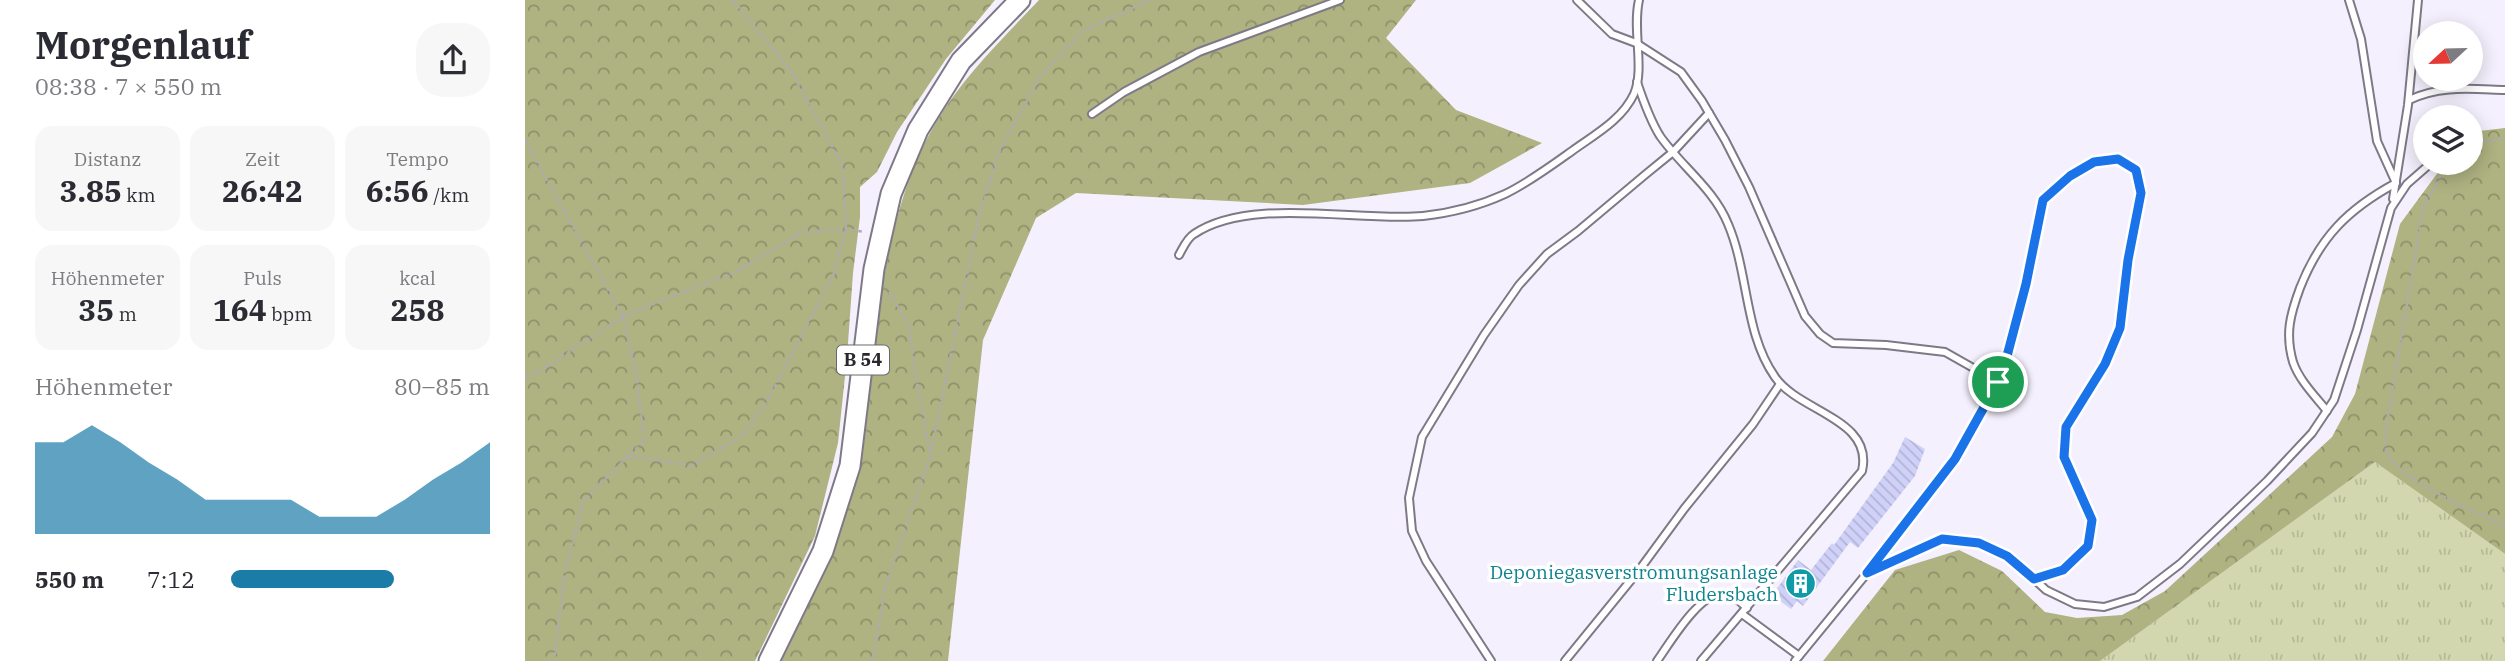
<!DOCTYPE html>
<html lang="de">
<meta charset="utf-8">
<style>
:root{--surface:#fff;--page:#f7f7f7;--text:#2b2b33;--muted:#7c7c81;--accent:#1c7ca8}
body{margin:0;font-family:"IBM Plex Serif",serif;background:var(--page);color:var(--text);height:100vh;display:flex;flex-direction:column;font-size:26px;white-space:nowrap}
*{box-sizing:border-box;margin:0}
p{font-size:23px;color:var(--muted)}
.icon{flex:none;width:38px;height:38px;fill:none;stroke:currentColor;stroke-width:2;stroke-linecap:round;stroke-linejoin:round}
.map{position:relative;flex:1;overflow:hidden}
.drawer{display:flex;flex-direction:column;background:var(--surface);width:525px}
.drawer>*{flex:none}
.needle{width:46px;rotate:248deg}
.tools{position:absolute;left:1888px;top:21px;display:grid;gap:14px}
.tools a{display:grid;place-items:center;width:70px;height:70px;border-radius:50%;background:var(--surface);box-shadow:0 4px 18px #0003;font-size:35px}
.pin{position:absolute;display:grid;place-items:center;width:60px;height:60px;color:#fff;margin:-30px;border:4px solid #fff;border-radius:50%;box-shadow:0 2px 7px #0007}
.round{display:grid;place-items:center;flex:none;width:74px;height:74px;border-radius:28px;background:var(--page)}
.overview{display:flex;align-items:center;justify-content:space-between;height:119px;padding:0 35px}
h1{font-size:38px;font-weight:700;line-height:52px}
.figures{display:grid;grid-template-columns:repeat(3,1fr);gap:10px;height:119px;padding:7px 35px}
.figures div{display:grid;align-content:center;border-radius:18px;background:var(--page);text-align:center}
.figures b{font-size:30px;font-weight:700}
.figures small{font-size:19px;font-weight:400}
.figures p{font-size:19px}
.chart{height:196px;padding:14px 35px}
.chart p{display:flex;justify-content:space-between}
.chart svg{width:100%;height:126px;margin-top:7px;fill:var(--accent);opacity:.7}
ul{padding:0 35px;list-style:none;font-size:23px}
li{display:grid;grid-template-columns:112px 84px 1fr;align-items:center;height:52px}
li i{height:18px;border-radius:9px;background:var(--accent)}
main{display:flex;flex:1;min-height:0}
.map>svg:first-child{display:block}
.grass{fill:url(#grass-tufts)}
.forest{fill:url(#forest-crowns)}
.building{fill:url(#building-back-hatch)}
.lines{fill:none;stroke-linecap:round;stroke-linejoin:round}
.service-casing{stroke:#7f7987;stroke-width:10}
.primary-casing{stroke:#7f7987;stroke-width:23}
.path{stroke:#afaab5;stroke-width:2.5;stroke-dasharray:3.5 3.5;stroke-linecap:butt}
.service{stroke:#fff;stroke-width:6}
.primary{stroke:#fff;stroke-width:19}
.route-casing{stroke:#fff;stroke-width:14}
.route{stroke:#1a73e8;stroke-width:9}
.labels{text-anchor:middle;stroke-width:7;stroke-linejoin:round;paint-order:stroke}
.shield{fill:#fff;stroke:#6a686c;stroke-width:2}
.shield-label{font-size:18px;font-weight:bold;fill:#2a272d}
.culture-label{font-size:19px;fill:#0d838f;stroke:#fff;text-anchor:end}
</style>
<main>
<section class="drawer">
<div class="overview"><div><h1>Morgenlauf</h1><p>08:38 · 7 × 550 m</p></div><a class="round"><svg class="icon" aria-label="share" viewBox="0 0 24 24"><path d="M12 15V3M7 8l5-5 5 5M5 13v7h14v-7"/></svg></a></div>
<div class="figures">
<div><p>Distanz</p><b>3.85<small> km</small></b></div>
<div><p>Zeit</p><b>26:42</b></div>
<div><p>Tempo</p><b>6:56<small> /km</small></b></div>
</div>
<div class="figures">
<div><p>Höhenmeter</p><b>35<small> m</small></b></div>
<div><p>Puls</p><b>164<small> bpm</small></b></div>
<div><p>kcal</p><b>258</b></div>
</div>
<div class="chart"><p><span>Höhenmeter</span>80–85 m</p>
<svg viewBox="0 0 160 44" preserveAspectRatio="none"><path d="M0 44V12L10 12L20 6L30 12L40 19L50 25L60 32L70 32L80 32L90 32L100 38L110 38L120 38L130 32L140 25L150 19L160 12V44z"/></svg>
</div>
<ul>
<li><b>550 m</b>7:12<i style="width:63%"></i></li>
</ul>
</section>
<div class="map">
<svg width="1980" height="661" viewBox="0 0 1980 661">
<defs>
<pattern id="grass-tufts" width="24" height="20" patternUnits="userSpaceOnUse" patternTransform="scale(1.75)"><rect width="24" height="20" fill="#d3d7af"/><path d="M3 7l-1-3M5 7V3M7 7l1-3M15 17l-1-3M17 17v-4M19 17l1-3" fill="none" stroke="#b5b997"/></pattern>
<pattern id="forest-crowns" width="20" height="18" patternUnits="userSpaceOnUse" patternTransform="scale(1.75)"><rect width="20" height="18" fill="#afb281"/><path d="M2 6a3 3 0 1 1 6 0M12 15a3 3 0 1 1 6 0" fill="none" stroke="#8f916a"/></pattern>
<pattern id="building-back-hatch" width="6" height="6" patternUnits="userSpaceOnUse" patternTransform="scale(1.75)"><rect width="6" height="6" fill="#d0d1f8"/><path d="M-1 5l2 2M0 0l6 6M5-1l2 2" fill="none" stroke="#b3b3d5"/></pattern>
</defs>
<rect width="100%" height="100%" fill="#f5f0fd"/>
<!-- grass -->
<path class="grass" d="M1850,462L1980,554V661H1575Z"/>
<!-- forest -->
<g class="forest">
<path d="M0,0H470L421,59L372,132L352,172L335,187V217L328,273L322,357L313,443L290,536L230,661H0Z"/>
<path d="M514,0H891L861,38L931,110L1017,143L945,183L778,205L551,193L511,218L458,340L423,661H254C282,594 322,519 337,449C345,414 342,375 348,339C361,265 372,186 412,121C439,76 478,38 514,0Z"/>
<path d="M1980,128V554L1850,462L1575,661H1298L1370,570L1434,550L1477,571L1520,612L1552,618L1597,615L1640,591L1807,437L1830,394L1875,224L1914,171L1908,163H1946V132Z"/>
</g>
<!-- building -->
<path class="building" d="M1380,437L1400,449L1390,476L1333,548L1325,542L1278,606L1272,601L1266,609L1247,595L1273,560L1286,570L1307,543L1309,545L1368,463Z"/>
<g class="lines">
<defs>
<g id="service">
<path d="M1052,0L1087,34L1111,43L1156,72L1177,101L1200,140L1224,187L1280,316L1295,334L1308,343L1361,345L1420,352L1473,382"/>
<path d="M1112,82C1118,100 1125,120 1135,136C1156,166 1189,189 1203,224C1224,273 1219,333 1250,377C1274,412 1349,419 1337,471L1176,661"/>
<path d="M1884,100C1915,85 1946,89 1980,90"/>
<path d="M567,114L599,92L674,52L815,0"/>
<path d="M1868,199L1883,105L1893,0"/>
<path d="M654,255C658,248 662,238 669,234C725,196 833,222 898,216C925,213 956,205 980,194C1003,183 1026,166 1047,151C1069,135 1097,120 1109,94C1120,69 1107,30 1114,0"/>
<path d="M1802,411C1790,396 1774,380 1768,362C1760,334 1765,315 1775,288C1795,237 1823,209 1871,183L1852,141L1836,39L1824,0"/>
<path d="M1509,579L1521,590L1550,604L1579,607L1612,597L1655,564L1742,481L1787,433L1809,400L1832,330L1866,208L1882,184L1906,163"/>
<path d="M1217,614L1274,656"/>
<path d="M966,661L901,561L887,531L884,498L897,437L959,335L994,285L1022,254L1053,231L1121,174L1148,152L1184,113"/>
<path d="M1040,661L1115,569L1159,509L1228,424L1255,384"/>
<path d="M1132,661C1145,643 1175,591 1199,594C1209,595 1215,602 1222,608"/>
<path d="M1270,661L1370,539L1430,459L1477,375L1501,284L1518,200L1545,176L1569,162L1593,159L1611,170L1616,193L1603,260L1595,328L1580,364L1541,427L1539,457L1567,520L1563,546L1538,570L1509,579L1482,556L1454,543L1417,539L1342,573"/>
</g>
<path id="primary" d="M244,661L298,551L325,466L349,269L366,194L393,130L436,61L495,0"/>
</defs>
<!-- service casing -->
<use href="#service" class="service-casing"/>
<!-- primary casing -->
<use href="#primary" class="primary-casing"/>
<!-- path -->
<g class="path">
<path d="M0,141L98,316L111,371L119,441L58,501L39,578L29,661"/>
<path d="M1946,145L1980,138"/>
<path d="M1922,163L1898,209L1861,428C1861,437 1859,448 1863,455C1877,482 1950,511 1980,526"/>
<path d="M364,292L384,325L390,372L405,453"/>
<path d="M0,378L23,366L98,316L212,271L277,232L321,229L340,232"/>
<path d="M102,456L167,465L217,436L241,403L308,276L321,229L318,166L266,71L208,0"/>
<path d="M348,661L360,588L405,457L454,216L474,152L515,77L558,31L624,0"/>
</g>
<!-- service -->
<use href="#service" class="service"/>
<!-- primary -->
<use href="#primary" class="primary"/>
</g>
<g class="lines">
<defs>
<path id="route" d="M1593,159L1611,170L1616,193L1603,260L1595,328L1580,364L1541,427L1539,457L1567,520L1563,546L1538,570L1509,579L1482,556L1454,543L1417,539L1342,573L1430,459L1477,375L1501,284L1518,200L1545,176L1569,162Z"/>
</defs>
<!-- route casing -->
<use href="#route" class="route-casing"/>
<!-- route -->
<use href="#route" class="route"/>
</g>
<!-- icons -->
<defs>
<symbol id="building-disc" viewBox="-11 -11 22 22"><circle r="9.5" fill="#0f9aa8" stroke="#fff"/><path d="M-4-6H4V6H1V3H-1V6H-4ZM-2.5-4.3h1.7v1.8h-1.7ZM.8-4.3h1.7v1.8H.8ZM-2.5-1h1.7V.8h-1.7ZM.8-1h1.7V.8H.8Z" fill="#fff"/></symbol>
</defs>
<g fill-rule="evenodd">
<use href="#building-disc" x="1258" y="566" width="35" height="35"/>
</g>
<g class="labels">
<!-- shield labels -->
<rect class="shield" x="312" y="345.5" width="52" height="29" rx="5"/>
<g class="shield-label">
<text x="338" y="366">B 54</text>
</g>
<!-- culture labels -->
<g class="culture-label">
<text x="1253" y="579">Deponiegasverstromungsanlage<tspan x="1253" dy="22">Fludersbach</tspan></text>
</g>
</g>
</svg>
<div class="tools">
<a><svg class="needle" viewBox="-14 -14 28 28"><path d="M0-13l5 13h-10z" fill="#e53935"/><path d="M0 13l5-13h-10z" fill="#7c7c81"/></svg></a>
<a><svg class="icon" aria-label="layers" viewBox="0 0 24 24"><path d="M12 4l9 5-9 5-9-5zM3 14l9 5 9-5"/></svg></a>
</div>
<div class="pin" style="left:1473px;top:382px;background:#1e9e55"><svg class="icon" aria-label="arrive" viewBox="0 0 24 24"><path d="M6 21V4h12l-3 4 3 4H6"/></svg></div>
</div>
</main>
